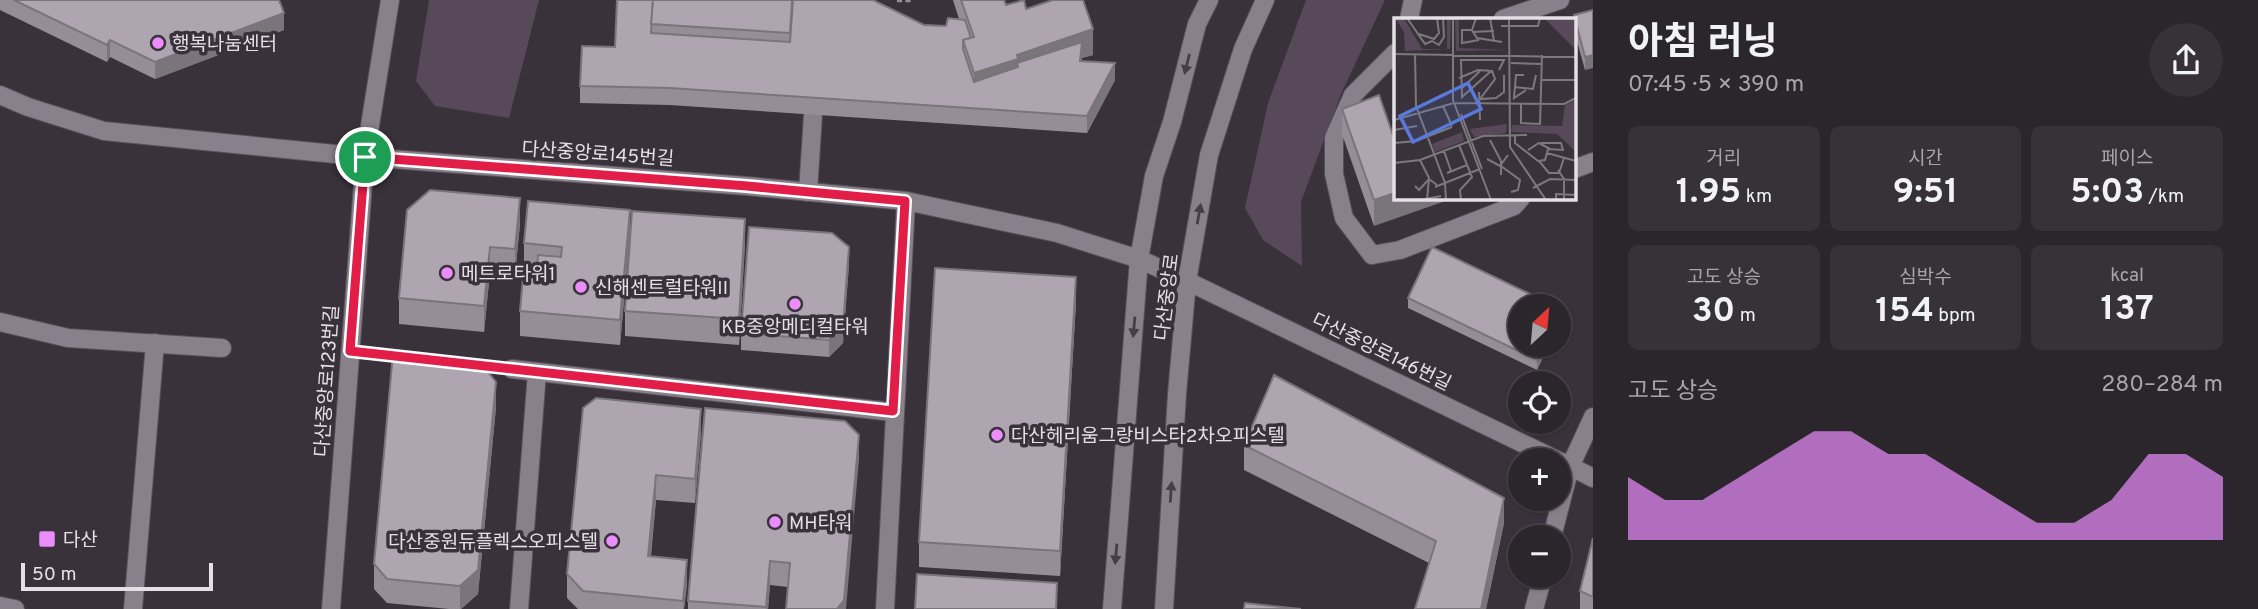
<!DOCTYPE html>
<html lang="ko">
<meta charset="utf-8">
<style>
:root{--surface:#2b262c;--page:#373238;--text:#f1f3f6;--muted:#a6a5a9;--line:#474348;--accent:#ea8dfd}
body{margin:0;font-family:Overpass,"Noto Sans KR",sans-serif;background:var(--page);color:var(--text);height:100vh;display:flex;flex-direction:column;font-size:26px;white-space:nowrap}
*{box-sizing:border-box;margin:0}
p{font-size:23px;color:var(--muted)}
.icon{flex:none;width:38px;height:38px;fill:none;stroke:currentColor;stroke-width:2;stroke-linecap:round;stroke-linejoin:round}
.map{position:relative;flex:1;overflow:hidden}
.side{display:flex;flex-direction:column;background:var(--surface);width:665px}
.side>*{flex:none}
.needle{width:46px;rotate:26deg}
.buttons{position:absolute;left:1508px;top:294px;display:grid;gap:14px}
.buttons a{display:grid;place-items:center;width:63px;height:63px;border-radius:50%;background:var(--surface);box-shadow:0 2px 5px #0004,0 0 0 2px var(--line);font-size:35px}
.scale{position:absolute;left:21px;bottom:18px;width:192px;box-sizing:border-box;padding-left:7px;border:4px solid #e4e0e5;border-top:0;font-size:19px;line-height:24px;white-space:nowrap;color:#e4e0e5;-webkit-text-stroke:5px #39323a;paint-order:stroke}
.pin{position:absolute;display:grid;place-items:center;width:60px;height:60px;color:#fff;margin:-30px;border:4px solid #fff;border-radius:50%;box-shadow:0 2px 7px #0007}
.round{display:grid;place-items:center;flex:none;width:74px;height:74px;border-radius:37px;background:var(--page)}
.overview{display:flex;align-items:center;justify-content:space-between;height:119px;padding:0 35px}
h1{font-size:38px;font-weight:700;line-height:52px}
.figures{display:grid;grid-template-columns:repeat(3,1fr);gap:10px;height:119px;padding:7px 35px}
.figures div{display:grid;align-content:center;border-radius:10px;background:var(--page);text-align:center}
.figures b{font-size:35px;font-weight:700}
.figures small{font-size:19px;font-weight:400}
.figures p{font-size:19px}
.chart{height:196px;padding:14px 35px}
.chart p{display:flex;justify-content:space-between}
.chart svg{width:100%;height:126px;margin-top:7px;fill:var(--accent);opacity:.7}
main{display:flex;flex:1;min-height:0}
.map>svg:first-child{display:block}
.green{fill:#57485a}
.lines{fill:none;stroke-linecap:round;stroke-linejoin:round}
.minor-casing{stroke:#575159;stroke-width:20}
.path{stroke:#959096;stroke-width:4.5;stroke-dasharray:5 3.5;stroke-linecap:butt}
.minor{stroke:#88808a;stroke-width:18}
.wall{fill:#968e97}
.shaded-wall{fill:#7a747b}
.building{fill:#aea5b0;stroke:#7a747b;stroke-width:2}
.oneway{fill:#453e46}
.route-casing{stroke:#fff;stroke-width:14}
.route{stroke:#e11d48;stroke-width:9}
.poi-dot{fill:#ea8dfd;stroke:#39323a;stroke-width:2.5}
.labels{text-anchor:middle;stroke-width:7;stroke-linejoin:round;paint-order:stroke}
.poi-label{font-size:19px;fill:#e4e0e5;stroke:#39323a;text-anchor:start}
.street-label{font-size:19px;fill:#e4e0e5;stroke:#39323a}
.inset-road{fill:none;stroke:#7d787e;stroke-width:2}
.view{fill:#597adc;fill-opacity:0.15;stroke:#597adc;stroke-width:3.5}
.inset-edge{fill:none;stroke:#e4e0e5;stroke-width:3.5}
</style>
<main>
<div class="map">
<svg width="1593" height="609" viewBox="0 0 1593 609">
<rect width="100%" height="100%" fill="#39323a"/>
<!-- green -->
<g class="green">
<path d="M429,0H539L509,118L435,106L416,81Z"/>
<path d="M1306,0H1385L1341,94L1301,202L1302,266L1263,240L1245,208L1268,103Z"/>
</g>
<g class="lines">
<defs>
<g id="minor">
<path d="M1409,19L1413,0"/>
<path d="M1503,19L1560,0"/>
<path d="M1395,53L1353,95L1334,138V174L1344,218L1372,255L1400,250L1514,206L1521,198"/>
<path d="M0,95L28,107L104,131L365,157L747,186L906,201L1057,233L1139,259L1187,281L1557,460"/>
<path d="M1574,169L1593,162"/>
<path d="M808,192L813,115"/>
<path d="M0,322L68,338L222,348"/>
<path d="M512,369L893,412"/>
<path d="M1562,462L1593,478"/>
<path d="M1552,537L1570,467L1593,417"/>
<path d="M0,606L15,609"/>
<path d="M133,609L155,343"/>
<path d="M331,609L365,157L390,0"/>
<path d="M519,609L537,372"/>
<path d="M885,609L906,201"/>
<path d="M1112,609L1139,259L1154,176L1172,122L1197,24L1209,0"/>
<path d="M1164,609L1177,394L1187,281L1209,155L1243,49L1265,0"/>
<path d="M1534,609L1543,576"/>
</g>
</defs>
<!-- minor casing -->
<use href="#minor" class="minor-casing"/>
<!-- path -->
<g class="path">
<path d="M897,0H912"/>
<path d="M370,354L396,357"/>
<path d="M423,359L494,367"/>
</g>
<!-- minor -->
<use href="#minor" class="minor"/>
</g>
<!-- wall -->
<g class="wall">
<path d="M0,0H279L284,30L155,79L110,57L107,62L0,10Z"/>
<path d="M617,0L946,26L959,19L953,0H1004L1006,5L1026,9L1093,55L1082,58V61L1115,80L1087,133L670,105L580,103V86L615,47Z"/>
<path d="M1593,10L1585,70L1574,30V15Z"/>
<path d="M1379,95L1374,226L1342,134V109Z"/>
<path d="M520,224L515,275L490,272L484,332L399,324V298Z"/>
<path d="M630,235L620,345L520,336V311L524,266V243Z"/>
<path d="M745,244L739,345L625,336V311Z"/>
<path d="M849,264L843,343L829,357L741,350V333Z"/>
<path d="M1408,298L1549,345L1537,370L1408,308Z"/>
<path d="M1076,302L1060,576L919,567V542Z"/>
<path d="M427,361L496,407L478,594L461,609H449L387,603L374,589V564Z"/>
<path d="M583,408L701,433L695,503L656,500L651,556L687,584L684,609H578L567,598V574Z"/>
<path d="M1244,445L1504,523L1486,609H1415L1429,563L1244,470Z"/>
<path d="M859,459L788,587L770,585L768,609H688V601Z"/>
<path d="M1593,538V609H1580V591Z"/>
</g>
<!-- shaded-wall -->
<g class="shaded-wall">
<path d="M284,13V30L155,79V62Z"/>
<path d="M1093,29V55L1082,58L1080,78L974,99V73L1017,55Z"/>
<path d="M110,40V57L107,62V45Z"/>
<path d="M1593,55V68L1585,70V57Z"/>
<path d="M1115,63V80L1087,133V116Z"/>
<path d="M1395,193V198H1454L1374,226V200Z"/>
<path d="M520,198V224L515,275V249Z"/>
<path d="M630,210V235L620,345V320Z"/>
<path d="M745,219V244L739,345V319Z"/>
<path d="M490,247V272L484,332V306Z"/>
<path d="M849,247V264L843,343L829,357V340Z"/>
<path d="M1076,277V302L1060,576V551Z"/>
<path d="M1561,309V319L1559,323V314Z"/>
<path d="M1544,345H1549L1537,370V360Z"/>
<path d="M496,382V407L478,594L460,609V586Z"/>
<path d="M701,409V433L695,503V479Z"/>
<path d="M859,435V459L846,609H837Z"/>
<path d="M656,475V500L648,580V556Z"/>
<path d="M1504,498V523L1486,609H1481Z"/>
<path d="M687,560V584L684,609H683Z"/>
<path d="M770,561V585L768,609H766Z"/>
</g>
<!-- building -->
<g class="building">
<path d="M14,0H279L284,13L155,62L110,40L107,45Z"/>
<path d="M617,0H653L651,33L790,42L793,0H873L924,25L946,26L948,18L965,20L971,38L963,40V49L974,82L1018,67L1017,63L1082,42L1080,61L1115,63L1087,116L670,88L580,86L582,46L615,47Z"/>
<path d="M653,0H792L790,33L651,24Z"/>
<path d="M961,0H1004L1006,5L1024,0L1026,9L1053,0H1083L1093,29L1017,55L1018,59L974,73L963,40L974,37Z"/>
<path d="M1593,10V55L1585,57L1574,15Z"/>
<path d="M1379,95L1395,141V193L1374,200L1342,109Z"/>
<path d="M430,190L520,198L515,249L490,247L484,306L399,298L407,210Z"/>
<path d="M528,201L630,210L620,320L520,311L524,266L537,267L538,255L561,257L562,247L524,243Z"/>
<path d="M632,211L745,219L739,319L625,311Z"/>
<path d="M749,227L832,233L849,247L843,326L829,340L741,333Z"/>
<path d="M1432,247L1555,306H1521V345H1544L1537,360L1408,298Z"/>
<path d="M935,268L1076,277L1060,551L919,542Z"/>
<path d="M393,353L427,357V361L484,367L496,382L478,570L460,586L387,579L374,564Z"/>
<path d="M1274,375L1504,498L1481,609H1415L1436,541L1244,445Z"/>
<path d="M596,398L701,409L695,479L656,475L648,556L687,560L683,601L583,591L567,574L583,408Z"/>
<path d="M705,408L845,421L859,435L844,600L837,609H786L790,563L770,561L766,607L688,601Z"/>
<path d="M1593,538V597L1580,591Z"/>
<path d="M917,574L1057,583L1056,609H915Z"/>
<path d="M1245,603L1301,609H1244Z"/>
</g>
<!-- one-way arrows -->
<defs><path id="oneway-solid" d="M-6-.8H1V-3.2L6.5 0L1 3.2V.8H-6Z" transform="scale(1.75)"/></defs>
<g class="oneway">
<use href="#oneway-solid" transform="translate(1187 64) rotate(104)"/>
<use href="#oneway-solid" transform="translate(1199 214) rotate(-80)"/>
<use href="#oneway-solid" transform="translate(1134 327) rotate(95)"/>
<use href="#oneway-solid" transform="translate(1171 492) rotate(-86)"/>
<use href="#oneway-solid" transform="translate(1116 554) rotate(95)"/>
</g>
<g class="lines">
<defs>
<path id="route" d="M365,157L747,186L905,201L893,411L350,351Z"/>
</defs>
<!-- route casing -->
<use href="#route" class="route-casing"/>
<!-- route -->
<use href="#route" class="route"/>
</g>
<!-- markers -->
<g class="poi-dot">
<circle cx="158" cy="43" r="7"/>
<circle cx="447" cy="273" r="7"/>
<circle cx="581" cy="287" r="7"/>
<circle cx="795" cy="304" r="7"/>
<circle cx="997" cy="435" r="7"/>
<circle cx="775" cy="522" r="7"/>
<rect x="38" y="530" width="18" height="18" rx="3.5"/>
<circle cx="612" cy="541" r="7"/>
</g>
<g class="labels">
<!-- poi labels -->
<g class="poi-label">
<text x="172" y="50">행복나눔센터</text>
<text x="461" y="280">메트로타워1</text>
<text x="595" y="294">신해센트럴타워II</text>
<text x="795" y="333" text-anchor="middle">KB중앙메디컬타워</text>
<text x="1011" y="442">다산헤리움그랑비스타2차오피스텔</text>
<text x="789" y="529">MH타워</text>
<text x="63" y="546">다산</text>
<text x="598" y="548" text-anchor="end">다산중원듀플렉스오피스텔</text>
</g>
<!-- street labels -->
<g class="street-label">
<text transform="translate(598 153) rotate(4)" y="7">다산중앙로145번길</text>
<text transform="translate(1166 297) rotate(-83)" y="7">다산중앙로</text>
<text transform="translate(1382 351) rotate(26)" y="7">다산중앙로146번길</text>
<text transform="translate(326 381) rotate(-86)" y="7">다산중앙로123번길</text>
</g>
</g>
<!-- overview -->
<g transform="translate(1394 18)">
<rect width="182" height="182" fill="#39323a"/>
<path d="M1,0H10L28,31H53V0H57L56,31L11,33L10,14ZM61,0H65V30L113,32L62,33ZM150,0H182V29L180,30ZM182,82V134L163,116L117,114L118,107L168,108L171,87ZM113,106L112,115L80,119L76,111ZM68,114L70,123L41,134L38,126Z" fill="#57485a"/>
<path class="inset-road" d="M13,0L31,26L38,23L45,27L50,19L49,0M59,0V82L97,182M82,0L78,12L83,20L108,24M96,0L100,23M115,0L116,129L152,182M107,8H144L146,0M78,12H68V25L85,22M78,14L100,13M25,16L40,21L45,15L43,0M0,36L182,39M21,36L22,88L51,165L52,182M117,45L148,46M97,53L68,79L67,42H110L105,52M130,57H122L120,80L132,72M65,60L84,52L98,53L101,61L86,81L102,80L110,74V57M148,62H182M120,69L139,71L142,57M67,71L86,53M85,74L86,102M127,86V105L146,106L148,37M49,88L58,108M67,96L88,151M0,102L60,85L170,86L182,80M0,112L23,108M121,117V125L144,143L151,142L153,135M96,122L107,143V157M0,125L22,123L58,109M147,125H167L169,132L154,131L153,135L182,143M65,127L78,159L66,172L67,182M134,132L145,125L156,131M50,133L57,153M93,141L106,148L114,137M26,142L35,160L33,182M145,143L155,155H165L170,140M0,145L26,142L89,118L133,117M107,148L126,162L124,172L117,174M164,152L170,161V182M53,155L73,147M46,167L41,169L86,151M21,168L25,172L35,161L43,167M139,170L156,161L182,162M26,182L47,178M162,182V176L182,177"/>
<path class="view" d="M74,65L87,91L19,124L6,98Z"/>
<rect width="182" height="182" class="inset-edge"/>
</g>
</svg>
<div class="buttons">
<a><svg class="needle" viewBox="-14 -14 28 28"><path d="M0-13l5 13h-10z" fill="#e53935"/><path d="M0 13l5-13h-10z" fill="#a6a5a9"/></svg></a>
<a><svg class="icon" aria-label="locate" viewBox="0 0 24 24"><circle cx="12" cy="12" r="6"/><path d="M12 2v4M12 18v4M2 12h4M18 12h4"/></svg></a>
<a>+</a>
<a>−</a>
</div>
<div class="scale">50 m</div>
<div class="pin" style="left:365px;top:157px;background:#1e9e55"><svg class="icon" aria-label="arrive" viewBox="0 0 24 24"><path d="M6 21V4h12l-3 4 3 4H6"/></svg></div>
</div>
<section class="side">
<div class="overview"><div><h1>아침 러닝</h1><p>07:45 · 5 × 390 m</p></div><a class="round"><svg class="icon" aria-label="share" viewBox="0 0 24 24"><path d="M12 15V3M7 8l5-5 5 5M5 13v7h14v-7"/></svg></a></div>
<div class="figures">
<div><p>거리</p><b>1.95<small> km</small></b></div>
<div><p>시간</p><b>9:51</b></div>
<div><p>페이스</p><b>5:03<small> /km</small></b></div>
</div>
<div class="figures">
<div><p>고도 상승</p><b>30<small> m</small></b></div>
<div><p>심박수</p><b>154<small> bpm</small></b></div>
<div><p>kcal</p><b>137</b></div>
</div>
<div class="chart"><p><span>고도 상승</span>280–284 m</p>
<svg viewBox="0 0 160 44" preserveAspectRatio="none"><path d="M0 44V22L10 30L20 30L30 22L40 14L50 6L60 6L70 14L80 14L90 22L100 30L110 38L120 38L130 30L140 14L150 14L160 22V44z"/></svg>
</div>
</section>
</main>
